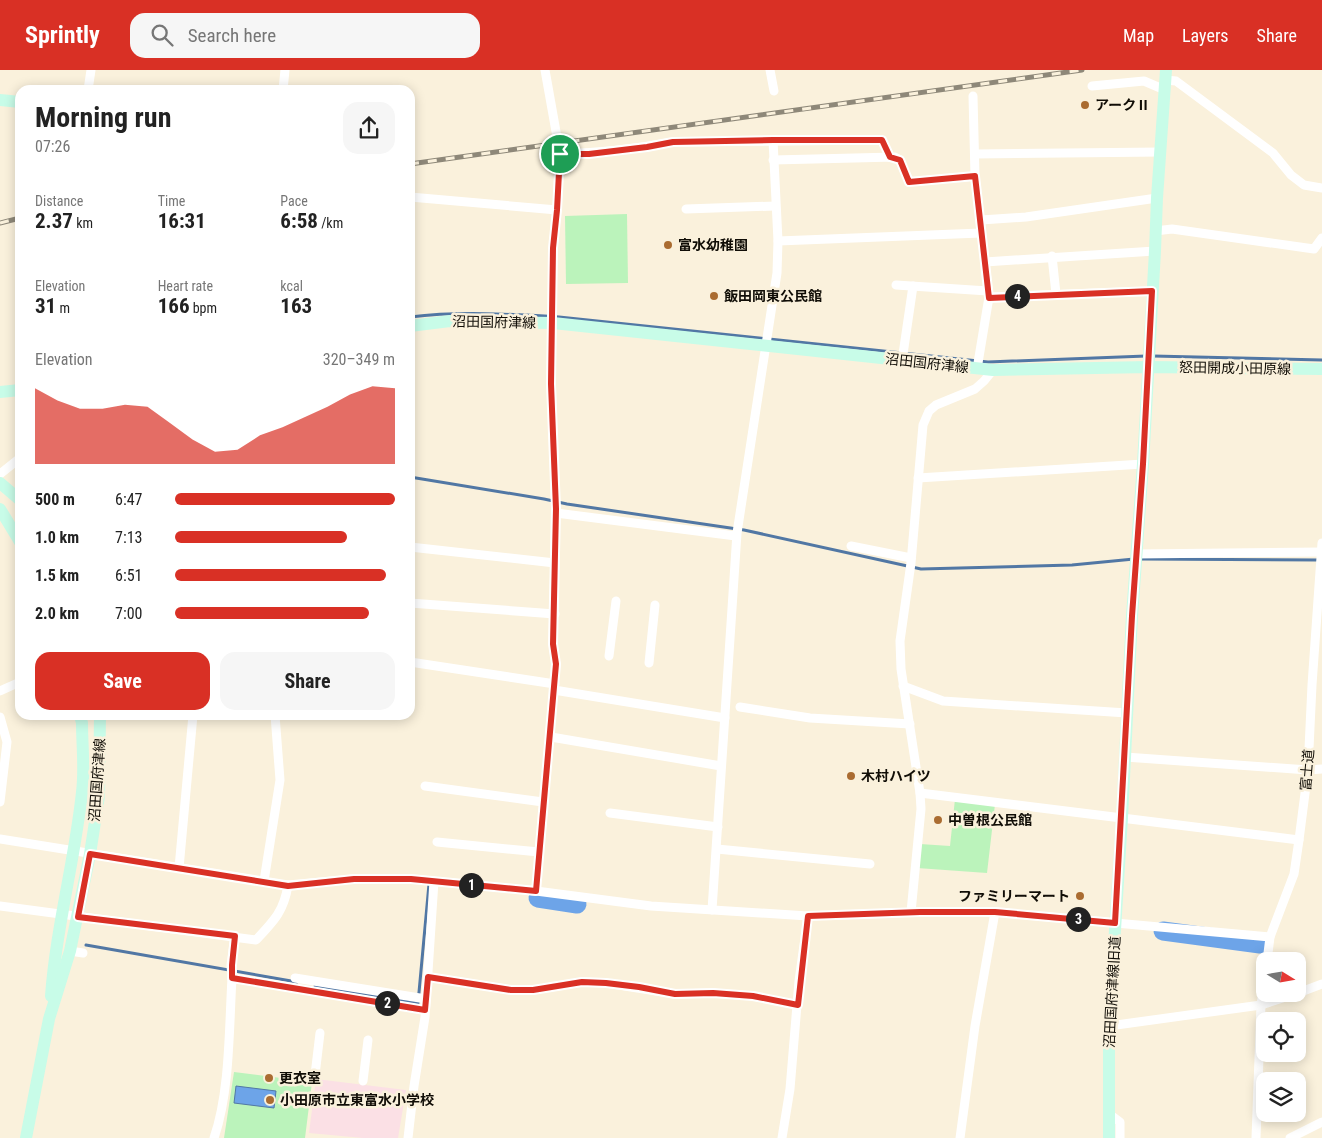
<!DOCTYPE html>
<meta charset="utf-8">
<style>
:root{--surface:#fff;--page:#f6f6f6;--text:#222;--muted:#767676;--accent:#d93025}
body{margin:0;font-family:"Roboto Condensed","Noto Sans JP",sans-serif;background:var(--page);color:var(--text);height:100vh;display:flex;flex-direction:column;font-size:19px;white-space:nowrap}
*{box-sizing:border-box;margin:0}
p{font-size:16px;color:var(--muted)}
.icon{flex:none;width:28px;height:28px;fill:none;stroke:currentColor;stroke-width:2;stroke-linecap:round;stroke-linejoin:round}
.map{position:relative;flex:1;overflow:hidden}
.panel{position:absolute;left:15px;top:15px;width:400px;height:635px;display:flex;flex-direction:column;background:var(--surface);border-radius:15px;box-shadow:0 2px 12px #0003}
.panel>*{flex:none}
.needle{width:32px;rotate:101deg}
.tools{position:absolute;left:1256px;top:882px;display:grid;gap:10px}
.tools a{display:grid;place-items:center;width:50px;height:50px;border-radius:10px;background:var(--surface);box-shadow:0 2px 12px #0003;font-size:25px}
.pin{position:absolute;display:grid;place-items:center;width:42px;height:42px;color:#fff;margin:-21px;border:2px solid #fff;border-radius:50%;box-shadow:0 1px 5px #0007}
.km{position:absolute;width:25px;height:25px;margin:-12px;border-radius:50%;background:#222;color:#fff;font-size:14px;line-height:25px;text-align:center}
.round{display:grid;place-items:center;flex:none;width:52px;height:52px;border-radius:15px;background:var(--page)}
.head{display:flex;align-items:center;justify-content:space-between;height:85px;padding:0 20px}
h1{font-size:28px;font-weight:700;line-height:38px}
.figures{display:grid;grid-template-columns:repeat(3,1fr);gap:8px;height:85px;padding:5px 20px}
.figures div{display:grid;align-content:center}
.figures b{font-size:21px;font-weight:700}
.figures small{font-size:14px;font-weight:400}
.figures p{font-size:14px}
.chart{height:140px;padding:10px 20px}
.chart p{display:flex;justify-content:space-between}
.chart svg{width:100%;height:90px;margin-top:5px;fill:var(--accent);opacity:.7}
.primary-button{display:flex;gap:10px;margin-top:auto;padding:10px 20px}
.primary-button a{flex:1;height:58px;border-radius:15px;background:var(--accent);color:#fff;font-size:20px;font-weight:700;line-height:58px;text-align:center}
.primary-button a+a{background:var(--page);color:var(--text)}
ul{padding:0 20px;list-style:none;font-size:16px}
li{display:grid;grid-template-columns:80px 60px 1fr;align-items:center;height:38px}
li i{height:12px;border-radius:6px;background:var(--accent)}
header{display:flex;align-items:center;gap:30px;box-sizing:border-box;height:70px;padding:0 25px;background:var(--accent);color:#fff}
header strong{font-size:24px}
nav{display:flex;gap:28px;margin-inline-start:auto;font-size:18px}
.search{width:350px;height:45px;background:var(--page);display:flex;align-items:center;gap:12px;box-sizing:border-box;padding:0 18px;border-radius:15px;color:var(--muted);font-size:19px}
.map>svg:first-child{display:block}
.education{fill:#fbe0e5}
.green{fill:#bbf3bb}
.water{fill:#6da4e8;stroke:#5177a4}
.lines{fill:none;stroke-linecap:round;stroke-linejoin:round}
.stream{stroke:#5177a4;stroke-width:3}
.river{stroke:#6da4e8;stroke-width:19}
.street{stroke:#fff;stroke-width:9}
.secondary{stroke:#c8fce8;stroke-width:12}
.rail-casing{stroke:#8e8879;stroke-width:5}
.rail{stroke:#faf1dc;stroke-width:3;stroke-dasharray:9;stroke-linecap:butt}
.route-casing{stroke:#fff;stroke-width:10}
.route{stroke:#d93025;stroke-width:6}
.poi-dot{fill:#aa6c31;stroke:#faf1dc;stroke-width:2}
.labels{text-anchor:middle;stroke-width:5;stroke-linejoin:round;paint-order:stroke}
.poi-label{font-size:14px;font-weight:bold;fill:#100d06;stroke:#faf1dc;text-anchor:start}
.street-label{font-size:14px;fill:#100d06;stroke:#faf1dc}
</style>
<header>
<strong>Sprintly</strong>
<div class="search"><svg class="icon" aria-label="search" viewBox="0 0 24 24"><circle cx="10" cy="10" r="6"/><path d="M15 15l6 6"/></svg>Search here</div>
<nav><a>Map</a><a>Layers</a><a>Share</a></nav>
</header>
<div class="map">
<svg width="1322" height="1068" viewBox="0 0 1322 1068">
<rect width="100%" height="100%" fill="#faf1dc"/>
<!-- education -->
<path class="education" d="M316,1009L406,1020L398,1068H363L309,1063Z"/>
<!-- green -->
<g class="green">
<path d="M627,144L628,213L566,214L565,146Z"/>
<path d="M955,729L995,734L987,803L917,798L920,774L950,776Z"/>
<path d="M234,1002L312,1012L305,1068H224Z"/>
</g>
<!-- water -->
<path class="water" d="M236,1016L276,1021L274,1038L234,1033Z"/>
<g class="lines">
<!-- stream -->
<g class="stream">
<path d="M410,247C459,241 509,244 559,247L988,292L1146,286"/>
<path d="M1153,286L1322,290"/>
<path d="M410,407L544,429L567,434L744,460L921,499L1072,495L1134,489"/>
<path d="M1140,489L1319,490"/>
<path d="M86,875L297,912"/>
<path d="M315,916L418,933L429,814"/>
</g>
<!-- river -->
<g class="river">
<path d="M538,828L577,834"/>
<path d="M1163,861L1260,874"/>
</g>
<!-- street -->
<g class="street">
<path d="M770,0L774,21"/>
<path d="M1165,10L1176,11L1273,83L1291,105L1304,115L1322,118"/>
<path d="M1092,16L1144,11L1165,20"/>
<path d="M88,20L91,0"/>
<path d="M283,20L285,0"/>
<path d="M973,26L975,106L989,227L977,299"/>
<path d="M560,84C598,83 636,79 673,72L882,70L890,87"/>
<path d="M975,84L1161,82"/>
<path d="M773,90L895,87L900,90L909,112L975,106"/>
<path d="M410,127L557,140"/>
<path d="M686,139L775,136"/>
<path d="M981,150L1026,147L1157,128"/>
<path d="M1155,161L1172,159L1314,179L1322,168"/>
<path d="M778,171L981,163"/>
<path d="M1052,186L1056,224"/>
<path d="M985,192L1155,181"/>
<path d="M896,215L988,221"/>
<path d="M989,227L1152,221"/>
<path d="M902,291L913,216"/>
<path d="M0,404L20,388"/>
<path d="M918,408L1143,394"/>
<path d="M556,443L736,466"/>
<path d="M851,476L911,488"/>
<path d="M410,477L555,493"/>
<path d="M1136,484L1322,482"/>
<path d="M410,533L555,544"/>
<path d="M609,586L616,531"/>
<path d="M410,592L555,614"/>
<path d="M649,593L655,535"/>
<path d="M903,616L943,631L1127,643"/>
<path d="M554,620L725,648"/>
<path d="M0,621L20,612"/>
<path d="M740,637L810,648L910,654"/>
<path d="M0,647L7,672L0,732"/>
<path d="M551,667L721,696"/>
<path d="M1125,687L1308,700L1322,699"/>
<path d="M425,716L543,732"/>
<path d="M920,723L1299,770"/>
<path d="M610,743L718,757"/>
<path d="M0,769L288,815L354,809H411L536,821L651,836L808,846L920,842H995L1270,867"/>
<path d="M437,772L539,782"/>
<path d="M717,779L870,794"/>
<path d="M179,798L193,645"/>
<path d="M264,811L280,710L275,645"/>
<path d="M536,821L556,594L553,574L556,439L551,314L553,178L557,140L560,84L545,0"/>
<path d="M0,836L256,870C274,851 284,841 288,815"/>
<path d="M712,840L737,463L777,203L778,171L773,70"/>
<path d="M911,842L921,739L920,723L901,599L900,571L911,493L923,355L929,341L936,335L975,319L984,311L993,300"/>
<path d="M70,881L83,883"/>
<path d="M1267,891L1270,867L1294,804L1299,770L1308,700L1312,615L1322,473"/>
<path d="M428,907L511,920H533L582,912L606,913L675,924L713,923L753,926L797,935"/>
<path d="M232,908L425,940"/>
<path d="M295,908L426,929"/>
<path d="M1298,923L1322,914"/>
<path d="M1109,956L1261,935L1295,924"/>
<path d="M315,1005L320,963"/>
<path d="M363,1011L368,970"/>
<path d="M1108,1043L1120,1052V1068"/>
<path d="M214,1068C230,1022 229,958 232,908L231,895L235,866"/>
<path d="M408,1068L414,1016L425,947L434,811"/>
<path d="M782,1068L790,1019L799,911L808,846"/>
<path d="M960,1068L975,956L995,842"/>
<path d="M1256,1068L1261,935L1265,907"/>
<path d="M1290,1068L1322,1052"/>
</g>
<!-- secondary -->
<g class="secondary">
<path d="M0,30L20,32"/>
<path d="M410,256L450,251L553,253L993,300L1149,297L1322,299"/>
<path d="M0,322L20,320"/>
<path d="M0,413L20,430"/>
<path d="M0,439L20,472"/>
<path d="M51,926C56,857 75,790 82,722C85,699 82,675 82,653L80,645"/>
<path d="M26,1068L49,949L70,881L90,784L99,726L100,645"/>
<path d="M1109,1068V956L1122,748L1132,546L1143,394L1155,181L1157,128L1166,0"/>
</g>
<defs>
<g id="rail">
<path d="M410,94L1082,0"/>
<path d="M0,153L20,148"/>
</g>
</defs>
<!-- rail casing -->
<use href="#rail" class="rail-casing"/>
<!-- rail -->
<use href="#rail" class="rail"/>
</g>
<g class="lines">
<defs>
<path id="route" d="M773,70H882L890,87L900,90L909,112L975,106L989,228L1152,221L1143,394L1132,546L1115,853L995,842H920L808,846L798,935L753,926L713,923L675,924L639,917L606,913L582,912L533,920H511L428,907L425,940L232,908V895L235,866L78,847L90,784L288,816L354,809H411L536,821L556,594L553,574L556,439L551,314L553,178L557,140L560,84H589L647,77L673,72Z"/>
</defs>
<!-- route casing -->
<use href="#route" class="route-casing"/>
<!-- route -->
<use href="#route" class="route"/>
</g>
<!-- markers -->
<g class="poi-dot">
<circle cx="1085" cy="35" r="5"/>
<circle cx="668" cy="175" r="5"/>
<circle cx="714" cy="226" r="5"/>
<circle cx="851" cy="706" r="5"/>
<circle cx="938" cy="750" r="5"/>
<circle cx="1080" cy="826" r="5"/>
<circle cx="269" cy="1008" r="5"/>
<circle cx="270" cy="1030" r="5"/>
</g>
<g class="labels">
<!-- poi labels -->
<g class="poi-label">
<text x="1095" y="40">アークⅡ</text>
<text x="678" y="180">富水幼稚園</text>
<text x="724" y="231">飯田岡東公民館</text>
<text x="861" y="711">木村ハイツ</text>
<text x="948" y="755">中曽根公民館</text>
<text x="1070" y="831" text-anchor="end">ファミリーマート</text>
<text x="279" y="1013">更衣室</text>
<text x="280" y="1035">小田原市立東富水小学校</text>
</g>
<!-- street labels -->
<g class="street-label">
<text transform="translate(494 252) rotate(1)" y="5">沼田国府津線</text>
<text transform="translate(927 293) rotate(6)" y="5">沼田国府津線</text>
<text transform="translate(1235 298) rotate(1)" y="5">怒田開成小田原線</text>
<text transform="translate(1307 700) rotate(-85)" y="5">富士道</text>
<text transform="translate(97 710) rotate(-86)" y="5">沼田国府津線</text>
<text transform="translate(1112 922) rotate(-87)" y="5">沼田国府津線旧道</text>
</g>
</g>
</svg>
<div class="tools">
<a><svg class="needle" viewBox="-14 -14 28 28"><path d="M0-13l5 13h-10z" fill="#e53935"/><path d="M0 13l5-13h-10z" fill="#767676"/></svg></a>
<a><svg class="icon" aria-label="locate" viewBox="0 0 24 24"><circle cx="12" cy="12" r="6"/><path d="M12 2v4M12 18v4M2 12h4M18 12h4"/></svg></a>
<a><svg class="icon" aria-label="layers" viewBox="0 0 24 24"><path d="M12 4l9 5-9 5-9-5zM3 14l9 5 9-5"/></svg></a>
</div>
<div class="pin" style="left:560px;top:84px;background:#1e9e55"><svg class="icon" aria-label="arrive" viewBox="0 0 24 24"><path d="M6 21V4h12l-3 4 3 4H6"/></svg></div>
<b class="km" style="left:471px;top:815px">1</b>
<b class="km" style="left:387px;top:933px">2</b>
<b class="km" style="left:1078px;top:849px">3</b>
<b class="km" style="left:1017px;top:226px">4</b>
<section class="panel">
<div class="head"><div><h1>Morning run</h1><p>07:26</p></div><a class="round"><svg class="icon" aria-label="share" viewBox="0 0 24 24"><path d="M12 15V3M7 8l5-5 5 5M5 13v7h14v-7"/></svg></a></div>
<div class="figures">
<div><p>Distance</p><b>2.37<small> km</small></b></div>
<div><p>Time</p><b>16:31</b></div>
<div><p>Pace</p><b>6:58<small> /km</small></b></div>
</div>
<div class="figures">
<div><p>Elevation</p><b>31<small> m</small></b></div>
<div><p>Heart rate</p><b>166<small> bpm</small></b></div>
<div><p>kcal</p><b>163</b></div>
</div>
<div class="chart"><p><span>Elevation</span>320–349 m</p>
<svg viewBox="0 0 160 44" preserveAspectRatio="none"><path d="M0 44V7L10 13L20 17L30 17L40 15L50 16L60 24L70 32L80 38L90 37L100 30L110 26L120 21L130 16L140 10L150 6L160 7V44z"/></svg>
</div>
<ul>
<li><b>500 m</b>6:47<i style="width:100%"></i></li>
<li><b>1.0 km</b>7:13<i style="width:78%"></i></li>
<li><b>1.5 km</b>6:51<i style="width:96%"></i></li>
<li><b>2.0 km</b>7:00<i style="width:88%"></i></li>
</ul>
<div class="primary-button"><a>Save</a><a>Share</a></div>
</section>
</div>
